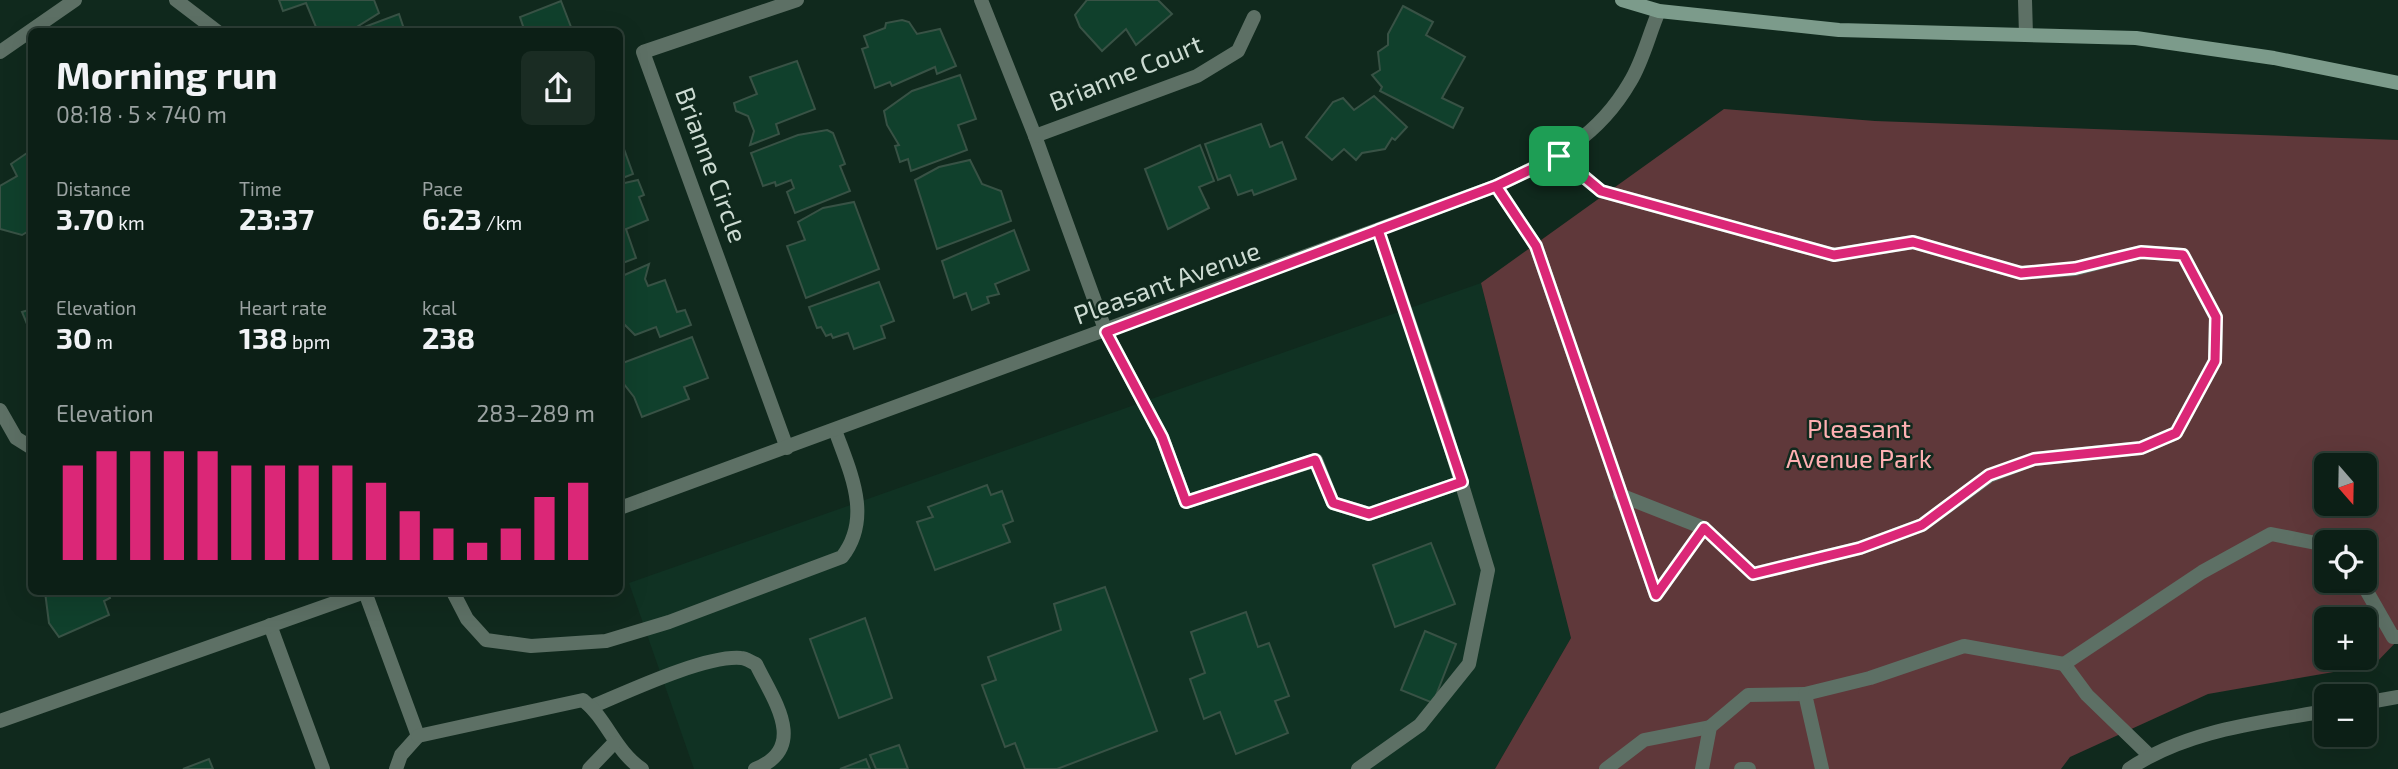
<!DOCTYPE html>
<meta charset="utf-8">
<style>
:root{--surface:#0c1f16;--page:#1a2c23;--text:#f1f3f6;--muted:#9aa2a1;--line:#2c3d35;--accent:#db2777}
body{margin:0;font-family:"Exo 2",sans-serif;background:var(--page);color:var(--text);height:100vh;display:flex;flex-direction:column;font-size:26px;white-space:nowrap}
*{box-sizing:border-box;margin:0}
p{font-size:23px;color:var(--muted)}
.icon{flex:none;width:38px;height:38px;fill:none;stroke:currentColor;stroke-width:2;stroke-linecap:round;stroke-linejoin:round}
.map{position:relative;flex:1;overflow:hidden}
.side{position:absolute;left:28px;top:28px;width:595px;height:567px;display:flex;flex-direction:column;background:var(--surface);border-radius:10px;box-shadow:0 7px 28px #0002,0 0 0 2px var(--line)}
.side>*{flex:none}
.needle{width:46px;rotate:160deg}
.tools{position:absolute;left:2314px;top:453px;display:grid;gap:14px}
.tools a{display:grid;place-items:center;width:63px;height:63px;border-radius:10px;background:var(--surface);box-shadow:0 7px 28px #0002,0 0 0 2px var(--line);font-size:35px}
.pin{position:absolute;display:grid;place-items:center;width:60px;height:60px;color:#fff;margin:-30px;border-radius:14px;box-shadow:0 4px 10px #0006}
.round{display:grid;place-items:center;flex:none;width:74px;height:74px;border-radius:10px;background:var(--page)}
.overview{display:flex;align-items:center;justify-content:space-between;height:119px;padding:0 28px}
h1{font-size:38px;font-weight:700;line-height:52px}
.metrics{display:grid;grid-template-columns:repeat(3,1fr);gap:10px;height:119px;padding:7px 28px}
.metrics div{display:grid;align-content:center}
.metrics b{font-size:30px;font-weight:700}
.metrics small{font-size:19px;font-weight:400}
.metrics p{font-size:19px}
.chart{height:196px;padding:14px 28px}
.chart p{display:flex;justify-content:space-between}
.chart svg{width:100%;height:126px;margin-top:7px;stroke:var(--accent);stroke-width:6}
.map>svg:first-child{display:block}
.built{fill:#103223}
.park{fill:#5f383a;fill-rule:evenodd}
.building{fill:#10402c;stroke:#385245;stroke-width:2}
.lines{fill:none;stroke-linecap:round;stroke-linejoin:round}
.service{stroke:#5d7065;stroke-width:14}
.minor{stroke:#5d7065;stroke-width:14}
.tertiary{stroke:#5d7065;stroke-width:14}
.secondary{stroke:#7c9b8b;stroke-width:14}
.route-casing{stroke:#fff;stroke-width:14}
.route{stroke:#db2777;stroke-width:9}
.labels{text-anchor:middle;stroke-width:5;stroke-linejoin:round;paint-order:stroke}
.street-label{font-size:26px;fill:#ccdbd2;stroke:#10291d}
.park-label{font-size:26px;fill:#feb0b2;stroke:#10291d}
</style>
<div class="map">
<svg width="2398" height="769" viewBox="0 0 2398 769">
<rect width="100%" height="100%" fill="#10291d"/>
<!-- built -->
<path class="built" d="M1481,283L1571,638L1495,769H694L629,583Z"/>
<!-- park -->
<path class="park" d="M1724,109L1875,121L2398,140V640L2374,665L2208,694L2070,757L2061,769H1495L1571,638L1481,283ZM2326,466H2364V504H2326ZM2326,542H2364V581H2326ZM2326,620H2364V658H2326Z"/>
<!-- building -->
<g class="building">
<path d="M279,0H374L379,13L355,28L318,32L306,3L283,11Z"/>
<path d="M1087,0H1158L1172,14L1136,45L1126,29L1102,51L1080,27L1075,15Z"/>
<path d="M561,1L571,27L566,32H525L520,17Z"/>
<path d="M1403,6L1433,22L1426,35L1465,57L1442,98L1463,108L1453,128L1380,91L1382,87L1372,75L1380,70L1378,52L1388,45V34Z"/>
<path d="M399,14L405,32H351Z"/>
<path d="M902,20L909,22L917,34L940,29L956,66L937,74L935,67L892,86L890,82L875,88L862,49L868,47L864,36L885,28L886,23Z"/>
<path d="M797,61L815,109L776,124L779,134L750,145L754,131L748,116L736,111L734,103L757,94L750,77Z"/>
<path d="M960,75L976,119L958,125L967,150L911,171L908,159L900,162L895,146L899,145L887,125L884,111L912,91Z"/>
<path d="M1374,96L1407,127L1395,140L1392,138L1385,149L1362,153L1356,160L1344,149L1332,160L1306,137L1333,102L1343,98L1354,110Z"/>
<path d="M1261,124L1270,147L1282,142L1296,179L1254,195L1252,190L1238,195L1230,175L1218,180L1205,144Z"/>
<path d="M827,130L833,133L845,164L840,166L850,191L795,213L787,192L794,188L791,180L776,186L775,182L763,186L751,153L798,135Z"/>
<path d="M620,138L633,174L620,179Z"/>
<path d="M1200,145L1214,181L1199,187L1209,208L1168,229L1145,169Z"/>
<path d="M27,153L32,168V229L22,235L0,229V186L17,176L11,164Z"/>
<path d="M970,160L982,184L1001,191L1011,221L937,249L915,180L939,167Z"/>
<path d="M638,180L644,195L639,197L648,220L626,229L636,258L620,264V184Z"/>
<path d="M854,202L879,269L806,298L787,246L805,240L798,222L823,208Z"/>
<path d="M1014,230L1029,270L995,284L999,294L987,297L989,303L972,310L966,293L954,298L942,261Z"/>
<path d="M649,264L645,279L648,286L665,280L677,312L685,310L691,325L660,337L656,327L635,335L620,320V277Z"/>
<path d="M879,282L894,321L881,326L885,338L854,349L848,333L833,338L831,334L826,336L821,327L817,328L809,307Z"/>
<path d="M32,309V336L22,312Z"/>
<path d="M692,337L708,378L684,387L689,399L642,417L634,397L620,379V364Z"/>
<path d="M987,485L991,495L1002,491L1013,521L1003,525L1010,542L935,570L917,522L933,517L928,507Z"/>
<path d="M1431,543L1455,604L1395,627L1373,565Z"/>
<path d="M1105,587L1157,731L1057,769H1025L1015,743L1005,747L982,685L996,680L988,657L1061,630L1054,604Z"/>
<path d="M45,592H108L110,598L104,601L109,615L59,637L49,623Z"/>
<path d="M1246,612L1258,647L1269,643L1289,696L1275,701L1288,733L1236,754L1220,712L1204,719L1190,679L1205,673L1191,632Z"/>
<path d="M865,618L892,698L839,718L810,639Z"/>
<path d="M1425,631L1456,644L1433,703L1401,690Z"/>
<path d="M899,745L908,769H876L870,755Z"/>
<path d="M209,759L213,769H183Z"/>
<path d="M866,759L870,769H840Z"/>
</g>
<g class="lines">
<!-- service -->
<g class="service">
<path d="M2025,0L2026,35"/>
<path d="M1559,156L1601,191L1834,255L1913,242L2021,273L2075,269L2141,252L2183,255L2216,317L2215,361L2176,433L2141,448L2034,459L1989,476L1922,525L1860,548L1753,574L1704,528"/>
<path d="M1496,186L1536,246L1656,595L1704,528L1620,495"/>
<path d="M1106,332L1162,437L1186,502L1316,460L1333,503L1369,514L1462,482"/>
<path d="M2361,581L2393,637H2398"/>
<path d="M365,592L418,736L401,755L396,769"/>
<path d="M453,592L467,619L486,640L531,646L606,641L669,622L842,557C873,517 850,472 835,430"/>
<path d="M270,625L323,769"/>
<path d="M591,707C627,692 705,655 741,658C746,658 751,662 756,664C772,698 810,747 755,769"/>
<path d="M418,736L583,700C607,719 615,751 642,769"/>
<path d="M2149,755L2087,695L2064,664L2202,572L2271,534L2321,544L2326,549"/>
<path d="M589,769L614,743"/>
<path d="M1358,769L1420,725L1469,664L1488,570L1440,413L1378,230"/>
<path d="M1606,769L1644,740L1710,727"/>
<path d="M1702,769L1710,727L1748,695L1805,694"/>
<path d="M1741,769H1749"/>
<path d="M1822,769L1805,694L1870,678L1964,646L2064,664"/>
</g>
<!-- minor -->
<g class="minor">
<path d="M176,0L218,32"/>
<path d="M981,0L1035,136L1106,332"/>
<path d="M0,52L75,0"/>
<path d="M1035,136L1197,76L1238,51L1254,17"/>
<path d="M0,410L16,438L32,448"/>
<path d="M787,448L643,52L797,0"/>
<path d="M2364,703L2398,697"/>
<path d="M2129,769C2187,730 2258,723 2326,711"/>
</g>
<!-- tertiary -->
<g class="tertiary">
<path d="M620,508L1496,186C1553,159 1597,139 1630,82C1643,61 1649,34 1659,11"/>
<path d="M0,721L365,592"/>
</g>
<!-- secondary -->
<path class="secondary" d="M1622,0L1659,11L1839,30L2136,38L2274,58L2398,83"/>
</g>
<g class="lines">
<defs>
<path id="route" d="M1559,156L1496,186L1106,332L1162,437L1186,502L1315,460L1333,503L1369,514L1462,482L1378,230L1496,186L1536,246L1656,595L1704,528L1753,574L1860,548L1922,525L1989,475L2034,459L2141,448L2176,433L2215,361L2216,317L2183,255L2141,252L2075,268L2021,273L1913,242L1834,255L1601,191L1559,156"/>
</defs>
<!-- route casing -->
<use href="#route" class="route-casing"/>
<!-- route -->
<use href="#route" class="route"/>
</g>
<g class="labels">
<!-- street labels -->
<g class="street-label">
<text transform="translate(1126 73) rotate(-22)" y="9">Brianne Court</text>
<text transform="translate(711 165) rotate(70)" y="9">Brianne Circle</text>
<text transform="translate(1167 283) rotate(-20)" y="9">Pleasant Avenue</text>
</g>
<!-- park labels -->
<g class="park-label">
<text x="1859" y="438">Pleasant<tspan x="1859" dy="30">Avenue Park</tspan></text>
</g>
</g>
</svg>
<div class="tools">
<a><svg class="needle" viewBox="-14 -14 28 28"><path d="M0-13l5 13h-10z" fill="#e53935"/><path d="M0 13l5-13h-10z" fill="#9aa2a1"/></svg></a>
<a><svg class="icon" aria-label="locate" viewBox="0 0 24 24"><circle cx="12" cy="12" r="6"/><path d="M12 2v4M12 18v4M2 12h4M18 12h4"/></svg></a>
<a>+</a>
<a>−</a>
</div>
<div class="pin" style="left:1559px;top:156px;background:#1e9e55"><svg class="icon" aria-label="arrive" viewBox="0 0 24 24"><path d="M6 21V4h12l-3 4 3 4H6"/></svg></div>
<section class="side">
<div class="overview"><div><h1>Morning run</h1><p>08:18 · 5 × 740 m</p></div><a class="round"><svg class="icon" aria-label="share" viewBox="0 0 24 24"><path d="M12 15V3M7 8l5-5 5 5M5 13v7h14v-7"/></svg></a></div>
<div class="metrics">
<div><p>Distance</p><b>3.70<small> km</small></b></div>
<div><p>Time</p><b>23:37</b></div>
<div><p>Pace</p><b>6:23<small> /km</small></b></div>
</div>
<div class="metrics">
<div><p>Elevation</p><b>30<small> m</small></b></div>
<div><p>Heart rate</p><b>138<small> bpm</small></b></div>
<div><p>kcal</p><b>238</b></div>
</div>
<div class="chart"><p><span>Elevation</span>283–289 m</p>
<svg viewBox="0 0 160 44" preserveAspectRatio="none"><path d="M5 44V11M15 44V6M25 44V6M35 44V6M45 44V6M55 44V11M65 44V11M75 44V11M85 44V11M95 44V17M105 44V27M115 44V33M125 44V38M135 44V33M145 44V22M155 44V17"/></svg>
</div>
</section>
</div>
